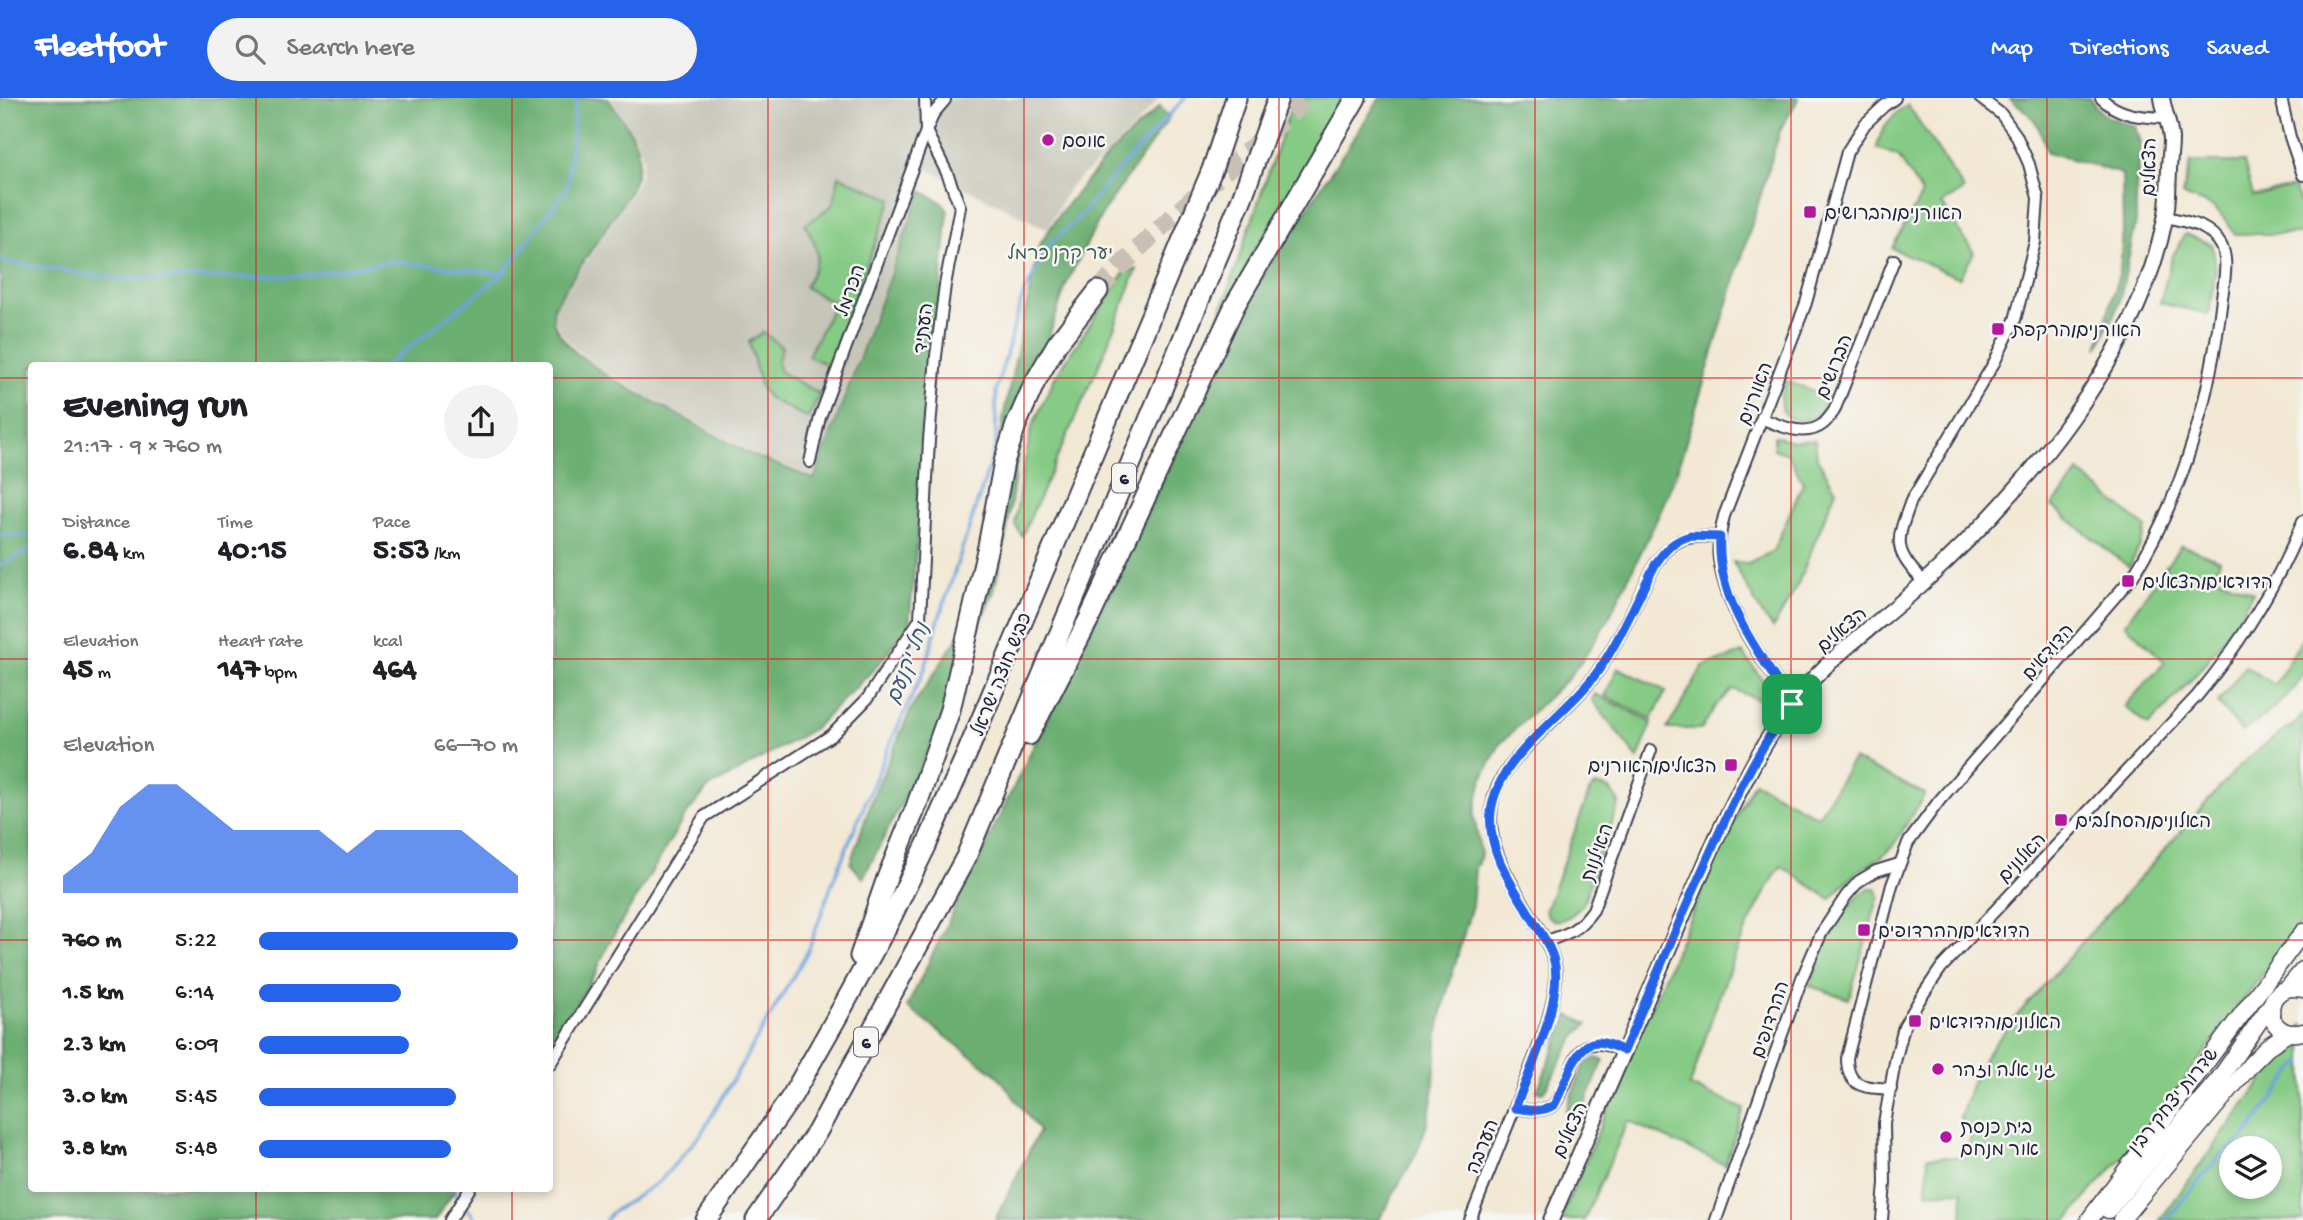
<!DOCTYPE html>
<meta charset="utf-8">
<style>
:root{--surface:#fff;--page:#f2f2f2;--text:#202124;--muted:#757577;--accent:#2563eb}
body{margin:0;font-family:"Gochi Hand","Playpen Sans Hebrew",sans-serif;background:var(--page);color:var(--text);height:100vh;display:flex;flex-direction:column;font-size:26px;white-space:nowrap}
*{box-sizing:border-box;margin:0}
p{font-size:23px;color:var(--muted)}
.icon{flex:none;width:38px;height:38px;fill:none;stroke:currentColor;stroke-width:2;stroke-linecap:round;stroke-linejoin:round}
.map{position:relative;flex:1;overflow:hidden}
.sheet{position:absolute;left:28px;top:264px;width:525px;height:830px;display:flex;flex-direction:column;background:var(--surface);border-radius:7px;box-shadow:0 4px 10px #0003}
.sheet>*{flex:none}
.buttons{position:absolute;left:2219px;top:1038px;display:grid;gap:14px}
.buttons a{display:grid;place-items:center;width:63px;height:63px;border-radius:50%;background:var(--surface);box-shadow:0 4px 10px #0003;font-size:35px}
.pin{position:absolute;display:grid;place-items:center;width:60px;height:60px;color:#fff;margin:-30px;border-radius:14px;box-shadow:0 4px 10px #0006}
.round{display:grid;place-items:center;flex:none;width:74px;height:74px;border-radius:37px;background:var(--page)}
.head{display:flex;align-items:center;justify-content:space-between;height:119px;padding:0 35px}
h1{font-size:38px;font-weight:700;line-height:52px}
.stats{display:grid;grid-template-columns:repeat(3,1fr);gap:10px;height:119px;padding:7px 35px}
.stats div{display:grid;align-content:center}
.stats b{font-size:30px;font-weight:700}
.stats small{font-size:19px;font-weight:400}
.stats p{font-size:19px}
.chart{height:196px;padding:14px 35px}
.chart p{display:flex;justify-content:space-between}
.chart svg{width:100%;height:126px;margin-top:7px;fill:var(--accent);opacity:.7}
ul{padding:0 35px;list-style:none;font-size:23px}
li{display:grid;grid-template-columns:112px 84px 1fr;align-items:center;height:52px}
li i{height:18px;border-radius:9px;background:var(--accent)}
header{display:flex;align-items:center;gap:42px;box-sizing:border-box;height:98px;padding:0 35px;background:var(--accent);color:#fff}
header strong{font-size:33px}
nav{display:flex;gap:38px;margin-inline-start:auto;font-size:24px}
.search{width:490px;height:63px;background:var(--page);display:flex;align-items:center;gap:18px;box-sizing:border-box;padding:0 24px;border-radius:38px;color:var(--muted);font-size:26px}
.map>svg:first-child{display:block}
.industrial{fill:#c5c5b8}
.green{fill:#86cb85;stroke:#547660;stroke-width:2;fill-rule:evenodd}
.forest{fill:#6caf72;stroke:#476856;stroke-width:2}
.lines{fill:none;stroke-linecap:round;stroke-linejoin:round}
.stream{stroke:#6da3db;stroke-width:3.5}
.motorway-tunnel{stroke:#c8c0b5;stroke-width:19;stroke-dasharray:19 10;stroke-linecap:butt}
.minor-casing{stroke:#414052;stroke-width:14}
.tertiary-casing{stroke:#414052;stroke-width:18}
.secondary-casing{stroke:#414052;stroke-width:19}
.motorway-casing{stroke:#414052;stroke-width:23}
.minor{stroke:#fff;stroke-width:10}
.tertiary{stroke:#fff;stroke-width:14}
.secondary{stroke:#fff;stroke-width:16}
.motorway{stroke:#fff;stroke-width:19}
.route-casing{stroke:#fff;stroke-width:14}
.route{stroke:#2563eb;stroke-width:9}
.grid{fill:none;stroke:#d62828;stroke-width:2;stroke-opacity:0.55}
.poi-dot{fill:#b5179e;stroke:#f6f6f2;stroke-width:2.5}
.labels{text-anchor:middle;stroke-width:5;stroke-linejoin:round;paint-order:stroke}
.shield{fill:#f6f6f2;stroke:#626272;stroke-width:2}
.shield-label{font-size:18px;font-weight:bold;fill:#22223b}
.poi-label{font-size:19px;fill:#22223b;stroke:#f6f6f2;text-anchor:start}
.street-label{font-size:19px;fill:#22223b;stroke:#f6f6f2}
.park-label{font-size:19px;fill:#455d55;stroke:#f6f6f2}
.water-label{font-size:21px;font-style:italic;fill:#40567b;stroke:#f6f6f2}
</style>
<header>
<strong>Fleetfoot</strong>
<div class="search"><svg class="icon" aria-label="search" viewBox="0 0 24 24"><circle cx="10" cy="10" r="6"/><path d="M15 15l6 6"/></svg>Search here</div>
<nav><a>Map</a><a>Directions</a><a>Saved</a></nav>
</header>
<div class="map">
<svg width="2303" height="1122" viewBox="0 0 2303 1122">
<rect width="100%" height="100%" fill="#f6f6f2"/>
<filter id="ink" filterUnits="userSpaceOnUse"><feTurbulence type="fractalNoise" baseFrequency=".0143" numOctaves="2"/><feDisplacementMap in="SourceGraphic" scale="14" xChannelSelector="R" yChannelSelector="G"/><feConvolveMatrix kernelMatrix="1 2 1 2 8 2 1 2 1" color-interpolation-filters="sRGB"/></filter>
<filter id="wash" filterUnits="userSpaceOnUse"><feTurbulence type="fractalNoise" baseFrequency=".00686" numOctaves="4" result="noise"/><feDisplacementMap in="SourceGraphic" scale="28" xChannelSelector="R" yChannelSelector="G"/><feGaussianBlur stdDeviation="1.57" result="paint"/><feColorMatrix in="noise" values="0 0 0 0 0 0 0 0 0 0 0 0 0 0 0 0 0 1.4 0 .05"/><feComposite in="paint" operator="in"/></filter>
<g filter="url(#wash)">
<rect width="100%" height="100%" fill="#f2e8d4"/>
<!-- industrial -->
<path class="industrial" d="M611,0H1159L1136,27L1096,66L1070,88L1047,131L927,71L813,378L751,354L613,279L576,251L562,235L555,223L556,209L630,98L640,79L643,59L635,37Z"/>
<!-- green -->
<g class="green">
<path d="M1294,0H1342L1216,227Z"/>
<path d="M1908,7L1964,92L1942,106L1974,155L1959,180L1892,150L1922,96L1898,58L1877,50C1881,29 1890,19 1908,7Z"/>
<path d="M2191,64H2244L2253,98L2294,89L2303,113V136H2235C2216,108 2215,107 2182,97Z"/>
<path d="M839,78L892,101L828,267L808,258L835,205L805,189C820,160 822,156 805,127L833,107Z"/>
<path d="M2185,136L2212,146L2216,170L2209,216L2160,205L2172,159Z"/>
<path d="M1137,171L1103,258L1022,438L1015,427L1021,381L1032,329L1055,279L1124,175Z"/>
<path d="M763,234L782,249L777,265L780,274L820,296L808,320L770,301L761,290L749,244Z"/>
<path d="M1786,283L1828,298C1826,304 1824,310 1820,314C1806,328 1777,324 1781,299C1782,294 1785,288 1786,283Z"/>
<path d="M1774,338L1793,343L1815,342L1817,360L1836,392L1796,490L1773,530L1762,516L1733,464L1748,466L1773,453L1803,385L1788,356L1774,351Z"/>
<path d="M2079,374L2146,430L2140,448L2129,469L2052,408Z"/>
<path d="M2181,447L2220,462L2215,478L2253,494C2225,545 2189,587 2148,628L2125,608L2165,564L2125,526Z"/>
<path d="M2303,539C2303,550 2303,563 2303,573C2297,596 2260,621 2242,634L2218,605L2245,568L2275,587Z"/>
<path d="M1743,555L1769,591L1768,606L1733,591L1715,608L1702,631H1667L1703,568Z"/>
<path d="M1618,570L1666,593L1652,621L1605,598Z"/>
<path d="M1595,596L1652,624L1638,661L1592,602Z"/>
<path d="M2303,616V822L2139,1042L2094,1090L2068,1122H1962L1963,1093L1927,1095L1928,1059H1965L1973,1032L1960,1021L1972,984L1986,957L2014,921L2238,669L2268,644L2296,625Z"/>
<path d="M1853,661L1925,696L1893,748L1880,760L1856,774L1830,801L1781,768C1737,836 1714,912 1690,988L1744,1011L1725,1067L1628,1023L1584,1122H1560L1687,826L1724,744L1754,684L1818,719Z"/>
<path d="M1595,688C1609,688 1613,692 1619,705L1583,806C1574,817 1555,832 1545,814L1590,692Z"/>
<path d="M1869,790H1876L1879,797L1849,901L1810,888C1822,853 1837,811 1869,790Z"/>
<path d="M2303,927V1122H2160ZM2231,1050H2270V1088H2231Z"/>
</g>
<!-- forest -->
<g class="forest">
<path d="M0,0H608C633,38 651,52 628,97L554,208L553,223L560,237L574,253L612,281L750,356L814,381L921,93L943,105L948,113L909,527L874,571L815,630L707,691L685,718L609,845L595,876L550,947V268H32V1090H456L435,1122H0Z"/>
<path d="M1380,0H1799L1781,30L1676,376L1657,421L1609,520L1585,558L1568,580L1500,646L1482,681L1474,717L1481,757L1475,770L1472,807L1445,901L1438,933L1433,997L1427,1026L1417,1054L1379,1122H995L1039,1033L998,978L907,909L1259,183Z"/>
<path d="M2009,0H2090C2100,20 2115,22 2135,28L2141,49L2136,89V124L2119,206L2098,250L2120,172L2123,133L2122,76L2047,54C2039,24 2034,18 2009,0Z"/>
<path d="M1160,8L1169,20L1103,114L1068,182L1046,247L1020,340L1008,427L994,493L926,658L863,780L850,765L874,696L911,611L958,539L977,499L1004,316L1039,148L1060,115L1108,57Z"/>
<path d="M1568,917L1588,926C1566,945 1560,971 1543,994L1537,993Z"/>
<path d="M1596,960L1604,962L1579,1020L1565,1013L1584,967Z"/>
</g>
<g class="lines">
<!-- stream -->
<g class="stream">
<path d="M0,161L7,164L119,181L299,178L393,163L503,176"/>
<path d="M385,268L503,176L567,90L576,0"/>
<path d="M0,437L32,438"/>
<path d="M0,467L32,451"/>
<path d="M452,1090L476,1122"/>
<path d="M606,1122L611,1115L660,1083L701,1036L808,853L833,783L888,650L925,570L937,527L996,348V292L1023,197L1050,145L1076,123L1114,77L1185,0"/>
<path d="M2166,1122L2219,1059L2246,1037L2296,969L2303,963"/>
</g>
</g>
</g>
<g filter="url(#ink)">
<g class="lines">
<!-- motorway-tunnel -->
<path class="motorway-tunnel" d="M1098,193C1161,121 1238,66 1307,0"/>
<defs>
<g id="minor">
<path d="M2101,0C2119,18 2141,19 2165,20"/>
<path d="M2281,0L2290,39L2303,77"/>
<path d="M1763,321C1781,328 1805,340 1823,326C1827,323 1831,317 1834,313L1894,162"/>
<path d="M810,364L820,319L926,33L934,15L945,2"/>
<path d="M1924,484C1892,451 1896,444 1911,403L1994,265L2015,222L2035,144L2038,100L2029,66L2016,37L2001,16L1980,0"/>
<path d="M1792,606C1762,561 1727,516 1719,461C1717,447 1721,432 1724,418L1806,205L1847,54L1865,26L1884,8L1895,0"/>
<path d="M1546,843C1569,836 1578,832 1593,812L1651,652"/>
<path d="M550,966L704,719L832,637L867,601L920,521L929,342L936,258L945,187L960,109L947,75L926,33L925,0"/>
<path d="M1891,991C1866,989 1847,991 1847,960L1892,787L1908,745L1939,703L2133,478C2184,396 2211,296 2222,200C2224,184 2229,161 2221,147C2209,126 2187,124 2166,119"/>
<path d="M1515,1010C1529,1012 1541,1015 1554,1007C1579,972 1567,928 1624,953"/>
<path d="M450,1122L470,1090"/>
<path d="M1470,1122C1487,1080 1504,1037 1521,994C1533,963 1561,900 1555,867C1552,852 1543,838 1535,824C1512,786 1481,745 1494,698C1506,655 1572,612 1598,573C1621,540 1637,501 1656,465C1676,437 1687,438 1720,439"/>
<path d="M1716,1122L1802,880L1821,836L1846,798L1859,783L1876,773L1899,766"/>
<path d="M1882,1122L1885,1085L1884,1025L1895,964L1904,928L1920,901L1941,870L2197,598C2241,545 2277,487 2303,423"/>
</g>
<path id="tertiary" d="M1551,1122L1716,741C1740,691 1763,642 1797,599C1833,555 1882,523 1923,485C2025,392 2138,259 2165,121C2169,105 2168,88 2169,73C2169,63 2171,52 2171,41C2170,28 2164,13 2162,0"/>
<g id="secondary">
<path d="M2288,890L2303,872"/>
<path d="M2303,891C2260,881 2261,944 2303,934"/>
<path d="M2108,1112L2219,981L2272,905"/>
<path d="M2089,1122L2303,834"/>
<path d="M2121,1122L2252,965L2270,947L2288,935"/>
</g>
<g id="motorway">
<path d="M1029,637L1089,521L1235,207L1356,0"/>
<path d="M860,858L887,780L916,709L950,612L988,448L1004,364L1016,327L1035,284L1057,246L1098,193"/>
<path d="M706,1122L792,998L841,912L889,824L926,748L968,653L1212,72L1236,0"/>
<path d="M756,1122L817,1034L966,759L1242,100L1278,0"/>
</g>
</defs>
<!-- minor casing -->
<use href="#minor" class="minor-casing"/>
<!-- tertiary casing -->
<use href="#tertiary" class="tertiary-casing"/>
<!-- secondary casing -->
<use href="#secondary" class="secondary-casing"/>
<!-- motorway casing -->
<use href="#motorway" class="motorway-casing"/>
<!-- minor -->
<use href="#minor" class="minor"/>
<!-- tertiary -->
<use href="#tertiary" class="tertiary"/>
<!-- secondary -->
<use href="#secondary" class="secondary"/>
<!-- motorway -->
<use href="#motorway" class="motorway"/>
</g>
</g>
<g class="lines" filter="url(#ink)">
<defs>
<path id="route" d="M1690,438L1720,439C1716,502 1759,555 1792,606C1755,654 1730,710 1705,766C1677,828 1651,891 1624,953C1616,949 1606,944 1597,944C1574,945 1565,990 1554,1007C1541,1015 1529,1012 1515,1010C1529,975 1561,906 1555,868C1553,853 1543,838 1535,825C1516,793 1486,754 1491,714C1498,656 1566,619 1598,573C1621,540 1637,501 1656,465C1666,451 1673,443 1690,438Z"/>
</defs>
<!-- route casing -->
<use href="#route" class="route-casing"/>
<!-- route -->
<use href="#route" class="route"/>
</g>
<!-- grid -->
<path class="grid" d="M256,0V268M512,0V268M768,0V1122M1024,0V1122M1279,0V1122M1535,0V1122M1791,0V1122M2047,0V1122M0,280H32M550,280H2303M0,561H32M550,561H2303M0,842H32M550,842H2303M256,1090V1122M512,1090V1122"/>
<!-- markers -->
<g class="poi-dot">
<circle cx="1048" cy="42" r="7"/>
<rect x="1803" y="107" width="14" height="14" rx="3.5"/>
<rect x="1991" y="224" width="14" height="14" rx="3.5"/>
<rect x="2121" y="476" width="14" height="14" rx="3.5"/>
<rect x="1724" y="660" width="14" height="14" rx="3.5"/>
<rect x="2054" y="715" width="14" height="14" rx="3.5"/>
<rect x="1857" y="825" width="14" height="14" rx="3.5"/>
<rect x="1908" y="916" width="14" height="14" rx="3.5"/>
<circle cx="1938" cy="971" r="7"/>
<circle cx="1946" cy="1039" r="7"/>
</g>
<g class="labels">
<!-- shield labels -->
<g class="shield">
<rect x="1112" y="365.5" width="24" height="29" rx="5"/>
<rect x="854" y="929.5" width="24" height="29" rx="5"/>
</g>
<g class="shield-label">
<text x="1124" y="386">6</text>
<text x="866" y="950">6</text>
</g>
<!-- poi labels -->
<g class="poi-label">
<text x="1062" y="49">אוסם</text>
<text x="1824" y="121">האורנים/הברושים</text>
<text x="2012" y="238">האורנים/הרקפת</text>
<text x="2142" y="490">הדודאים/הצאלים</text>
<text x="1717" y="674" text-anchor="end">הצאלים/האורנים</text>
<text x="2075" y="729">האלונים/הסחלבים</text>
<text x="1878" y="839">הדודאים/ההרדופים</text>
<text x="1929" y="930">האלונים/הדודאים</text>
<text x="1952" y="978">גני אלה וזהר</text>
<text x="1960" y="1035">בית כנסת<tspan x="1960" dy="22">אור מנחם</tspan></text>
</g>
<!-- street labels -->
<g class="street-label">
<text transform="translate(2148 69) rotate(-89)" y="7">הצאלים</text>
<text transform="translate(849 192) rotate(-70)" y="7">הכרמל</text>
<text transform="translate(922 230) rotate(-83)" y="7">העתיד</text>
<text transform="translate(1833 268) rotate(-68)" y="7">הברושים</text>
<text transform="translate(1754 295) rotate(-69)" y="7">האורנים</text>
<text transform="translate(1841 531) rotate(-41)" y="7">הצאלים</text>
<text transform="translate(2047 553) rotate(-49)" y="7">הדודאים</text>
<text transform="translate(1000 576) rotate(-68)" y="7">כביש חוצה ישראל</text>
<text transform="translate(1596 754) rotate(-70)" y="7">האילנות</text>
<text transform="translate(2021 759) rotate(-47)" y="7">האלונים</text>
<text transform="translate(1769 921) rotate(-71)" y="7">ההרדופים</text>
<text transform="translate(2172 1002) rotate(-51)" y="7">שדרות יצחק רבין</text>
<text transform="translate(1569 1031) rotate(-66)" y="7">הצאלים</text>
<text transform="translate(1481 1048) rotate(-68)" y="7">הערבה</text>
</g>
<!-- park labels -->
<g class="park-label">
<text x="1060" y="161">יער קרן כרמל</text>
</g>
<!-- water labels -->
<g class="water-label">
<text transform="translate(907 565) rotate(-69)" y="7">נחל יקנעם</text>
</g>
</g>
</svg>
<div class="buttons">
<a><svg class="icon" aria-label="layers" viewBox="0 0 24 24"><path d="M12 4l9 5-9 5-9-5zM3 14l9 5 9-5"/></svg></a>
</div>
<div class="pin" style="left:1792px;top:606px;background:#1e9e55"><svg class="icon" aria-label="arrive" viewBox="0 0 24 24"><path d="M6 21V4h12l-3 4 3 4H6"/></svg></div>
<section class="sheet">
<div class="head"><div><h1>Evening run</h1><p>21:17 · 9 × 760 m</p></div><a class="round"><svg class="icon" aria-label="share" viewBox="0 0 24 24"><path d="M12 15V3M7 8l5-5 5 5M5 13v7h14v-7"/></svg></a></div>
<div class="stats">
<div><p>Distance</p><b>6.84<small> km</small></b></div>
<div><p>Time</p><b>40:15</b></div>
<div><p>Pace</p><b>5:53<small> /km</small></b></div>
</div>
<div class="stats">
<div><p>Elevation</p><b>45<small> m</small></b></div>
<div><p>Heart rate</p><b>147<small> bpm</small></b></div>
<div><p>kcal</p><b>464</b></div>
</div>
<div class="chart"><p><span>Elevation</span>66–70 m</p>
<svg viewBox="0 0 160 44" preserveAspectRatio="none"><path d="M0 44V38L10 30L20 14L30 6L40 6L50 14L60 22L70 22L80 22L90 22L100 30L110 22L120 22L130 22L140 22L150 30L160 38V44z"/></svg>
</div>
<ul>
<li><b>760 m</b>5:22<i style="width:100%"></i></li>
<li><b>1.5 km</b>6:14<i style="width:55%"></i></li>
<li><b>2.3 km</b>6:09<i style="width:58%"></i></li>
<li><b>3.0 km</b>5:45<i style="width:76%"></i></li>
<li><b>3.8 km</b>5:48<i style="width:74%"></i></li>
</ul>
</section>
</div>
